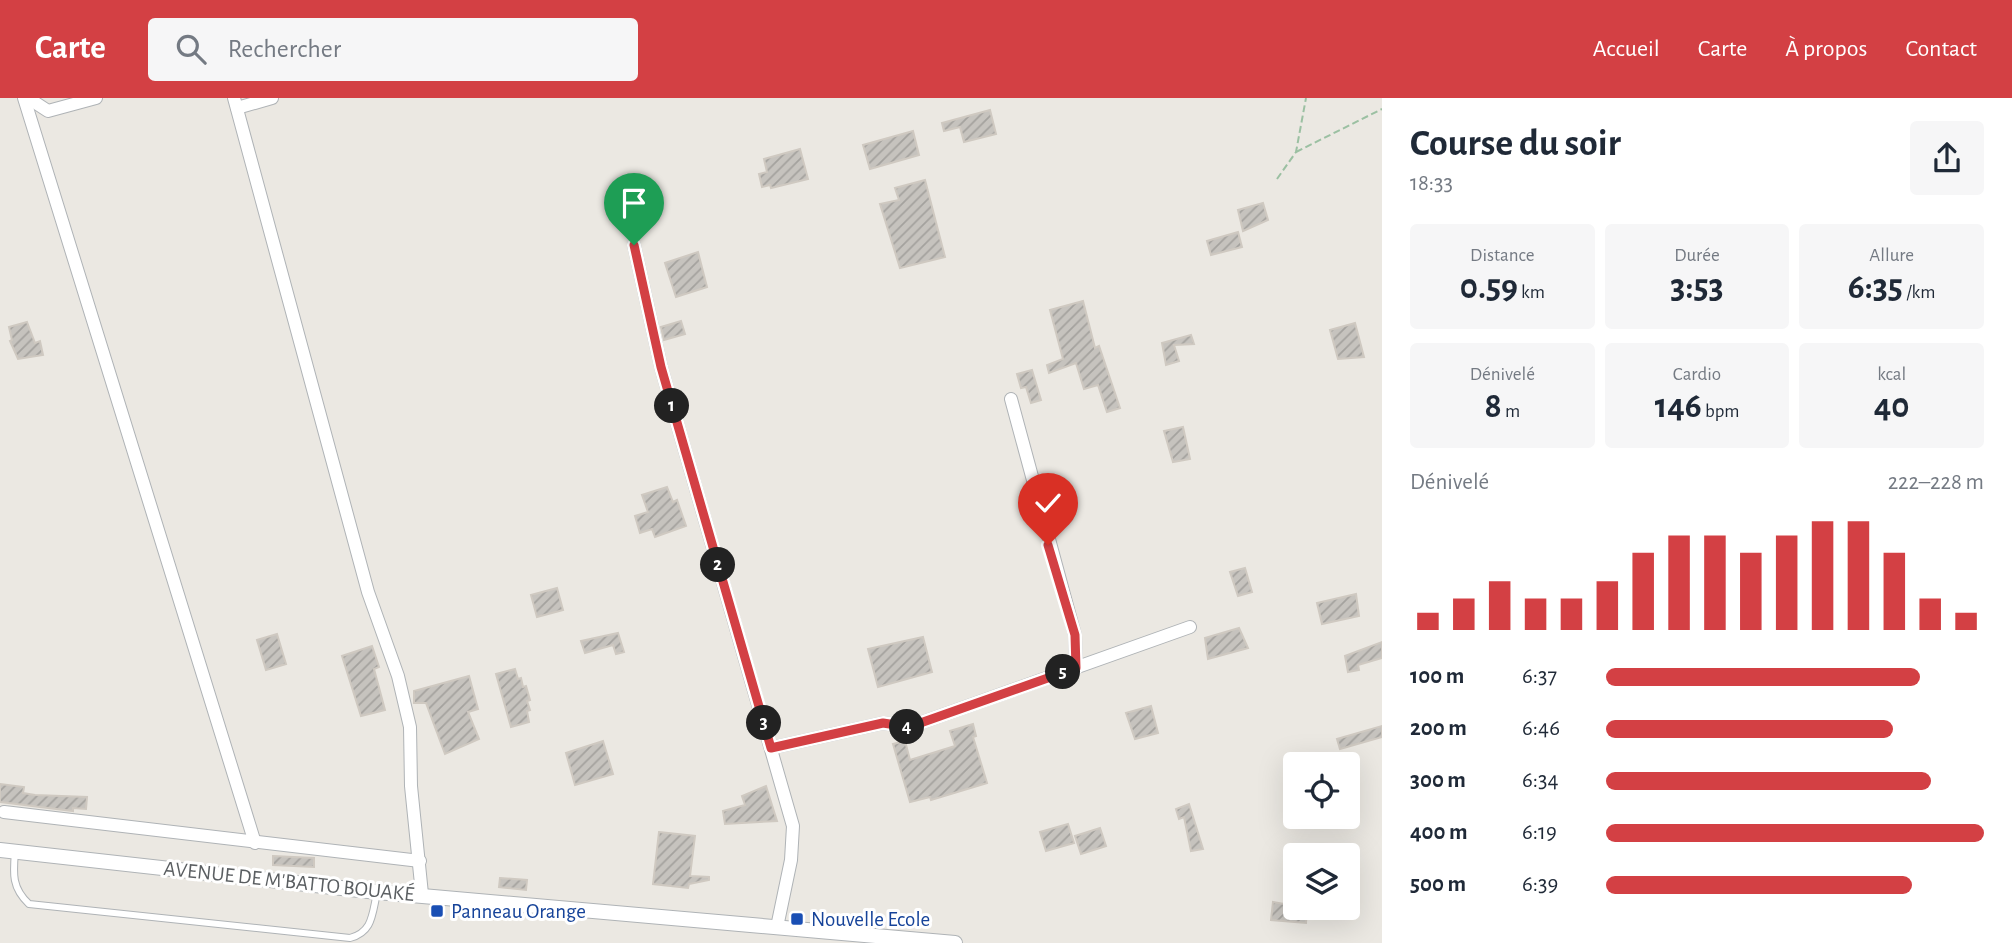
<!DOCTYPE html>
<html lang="fr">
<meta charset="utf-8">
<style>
:root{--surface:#fff;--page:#f6f6f7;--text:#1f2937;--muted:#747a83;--accent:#d34044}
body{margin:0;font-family:"Alegreya Sans",sans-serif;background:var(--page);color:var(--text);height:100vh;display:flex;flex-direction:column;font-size:26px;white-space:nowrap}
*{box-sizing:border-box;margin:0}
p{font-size:23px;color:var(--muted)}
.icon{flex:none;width:38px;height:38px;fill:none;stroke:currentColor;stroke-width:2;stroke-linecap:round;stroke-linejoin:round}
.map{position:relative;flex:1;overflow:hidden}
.panel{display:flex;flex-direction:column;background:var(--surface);width:630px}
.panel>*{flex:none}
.controls{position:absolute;left:1283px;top:654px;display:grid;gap:14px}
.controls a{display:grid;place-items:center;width:77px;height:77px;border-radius:7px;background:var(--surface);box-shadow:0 7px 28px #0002;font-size:35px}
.pin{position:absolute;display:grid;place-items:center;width:60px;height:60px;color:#fff;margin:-72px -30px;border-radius:50% 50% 50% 0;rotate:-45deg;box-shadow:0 0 7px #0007}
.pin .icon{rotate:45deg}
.km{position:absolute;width:35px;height:35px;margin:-18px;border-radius:50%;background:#222;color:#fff;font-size:19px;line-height:35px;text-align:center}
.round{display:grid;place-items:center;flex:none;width:74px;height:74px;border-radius:7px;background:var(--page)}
.headline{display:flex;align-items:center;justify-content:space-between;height:119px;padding:0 28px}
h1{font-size:38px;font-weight:700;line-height:52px}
.figures{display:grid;grid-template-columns:repeat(3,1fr);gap:10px;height:119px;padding:7px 28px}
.figures div{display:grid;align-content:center;border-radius:7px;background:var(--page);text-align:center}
.figures b{font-size:35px;font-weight:700}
.figures small{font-size:19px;font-weight:400}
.figures p{font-size:19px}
.chart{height:196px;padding:14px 28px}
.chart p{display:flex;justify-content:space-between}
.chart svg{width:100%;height:126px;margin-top:7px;stroke:var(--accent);stroke-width:6}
ul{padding:0 28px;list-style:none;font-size:23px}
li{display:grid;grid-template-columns:112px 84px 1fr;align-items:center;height:52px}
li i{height:18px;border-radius:9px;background:var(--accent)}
header{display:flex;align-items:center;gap:42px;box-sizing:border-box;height:98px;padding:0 35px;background:var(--accent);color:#fff}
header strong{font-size:33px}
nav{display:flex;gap:38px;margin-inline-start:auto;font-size:24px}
.search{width:490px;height:63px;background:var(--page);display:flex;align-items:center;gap:18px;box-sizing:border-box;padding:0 24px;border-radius:7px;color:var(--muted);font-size:26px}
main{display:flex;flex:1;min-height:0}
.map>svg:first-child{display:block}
.building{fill:url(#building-hatch);stroke:#cfc9c1;stroke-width:2}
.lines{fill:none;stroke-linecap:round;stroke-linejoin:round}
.service-casing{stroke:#afb3b6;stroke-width:8}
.minor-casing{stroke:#afb3b6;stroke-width:14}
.tertiary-casing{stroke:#afb3b6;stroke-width:16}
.path{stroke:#9bc0a2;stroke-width:2;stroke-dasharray:7 3.5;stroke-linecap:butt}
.service{stroke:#fff;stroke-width:6}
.minor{stroke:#fff;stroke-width:12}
.tertiary{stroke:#fff;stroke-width:14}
.route-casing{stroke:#fff;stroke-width:14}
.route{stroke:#d34044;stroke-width:9}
.transit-dot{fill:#1a4fb4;stroke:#fff;stroke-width:2.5}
.labels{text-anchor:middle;stroke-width:6;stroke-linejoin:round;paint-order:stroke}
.street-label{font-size:21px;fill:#5a5e61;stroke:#fff}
.transit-label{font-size:21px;fill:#164399;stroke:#fff;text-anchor:start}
</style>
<header>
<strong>Carte</strong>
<div class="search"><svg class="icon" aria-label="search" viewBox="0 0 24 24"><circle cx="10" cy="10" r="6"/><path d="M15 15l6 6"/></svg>Rechercher</div>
<nav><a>Accueil</a><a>Carte</a><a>À propos</a><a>Contact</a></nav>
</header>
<main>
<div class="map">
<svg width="1382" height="845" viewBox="0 0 1382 845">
<defs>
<pattern id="building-hatch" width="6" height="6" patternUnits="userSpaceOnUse" patternTransform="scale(1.75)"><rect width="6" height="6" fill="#c6c3be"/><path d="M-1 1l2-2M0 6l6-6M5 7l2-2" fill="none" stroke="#a4a29e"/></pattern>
</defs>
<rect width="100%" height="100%" fill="#ebe8e2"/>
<!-- building -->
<g class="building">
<path d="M990,12L996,36L964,44L960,29L944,33L942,25Z"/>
<path d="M913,33L919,57L870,71L863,47Z"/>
<path d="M800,51L808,81L771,90L770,87L762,89L759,76L767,74L764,61Z"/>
<path d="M925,82L945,159L900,170L880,106L899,102L895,90Z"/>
<path d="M1263,105L1268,122L1243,133L1238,112Z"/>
<path d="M1238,134L1242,149L1211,157L1207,143Z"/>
<path d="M698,154L707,189L676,199L665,165Z"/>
<path d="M1083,203L1095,250L1099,248L1120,310L1107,314L1098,287L1084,291L1076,265L1049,275L1047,267L1063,261L1050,212Z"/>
<path d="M681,223L685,236L664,242L661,229Z"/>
<path d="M27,224L35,245L40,243L43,257L18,261L10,243L12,242L9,229Z"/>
<path d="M1355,225L1364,259L1338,261L1330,232Z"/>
<path d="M1191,237L1194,246L1174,247L1179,263L1166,267L1162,245Z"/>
<path d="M1032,272L1041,302L1031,305L1026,289L1021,290L1017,276Z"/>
<path d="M1183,329L1190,361L1173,364L1164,333Z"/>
<path d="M667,389L673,404L677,402L686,428L655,439L652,431L640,435L635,418L648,414L642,397Z"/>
<path d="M1245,470L1252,494L1238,498L1230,474Z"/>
<path d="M557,490L563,512L537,519L531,497Z"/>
<path d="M1356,496L1359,518L1322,526L1317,505Z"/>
<path d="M1239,530L1248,550L1208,561L1205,540Z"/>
<path d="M618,535L624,554L616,556L613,547L585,555L581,543Z"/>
<path d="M277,536L286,566L266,572L257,542Z"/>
<path d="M923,539L932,574L878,589L868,551Z"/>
<path d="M1382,544V560L1358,567L1359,572L1348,574L1345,558Z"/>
<path d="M372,548L379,569L374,571L385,612L361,618L342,558Z"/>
<path d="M515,571L518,581L521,580L523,589L526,588L530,602L527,603L530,612L527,613L529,624L511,629L496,576Z"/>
<path d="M469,578L478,611L468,614L479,641L445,656L426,605H414V593Z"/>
<path d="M1151,608L1158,635L1135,641L1126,615Z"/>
<path d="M973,626L976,638L973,639L987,685L931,702L930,699L910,704L893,646L905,643L910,662L955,648L950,633Z"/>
<path d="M1382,628V639L1340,651L1337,641Z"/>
<path d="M603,643L613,676L575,687L566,655Z"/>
<path d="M0,686L24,689L23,695L35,697L87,699L86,711L73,710V713L0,704Z"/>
<path d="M766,688L777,723L725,726L723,713L745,707L742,698Z"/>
<path d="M1189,706L1203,751L1191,753L1184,719L1179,721L1176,711Z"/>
<path d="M1068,726L1074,745L1046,753L1040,734Z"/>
<path d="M1100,730L1106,748L1081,756L1075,738Z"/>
<path d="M659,734L695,738L690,778L709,779V782L689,786L688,790L653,786Z"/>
<path d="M273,758L314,760V769L273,767Z"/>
<path d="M500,780L527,782L526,792L499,789Z"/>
<path d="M1273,804L1307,810L1306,825L1271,822Z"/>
</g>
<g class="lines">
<defs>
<path id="service" d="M15,754C13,776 12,790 29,806L350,840C373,834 372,816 377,795"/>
<g id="minor">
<path d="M24,0L255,745"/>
<path d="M28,0L48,13L96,0"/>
<path d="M234,0L368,494L398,578L410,629L411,688L422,796"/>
<path d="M237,10L272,0"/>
<path d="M634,147L661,269L793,728L791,762L777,829"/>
<path d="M1011,301L1075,537L1076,570"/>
<path d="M771,650L883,625L909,629L1190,529"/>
<path d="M4,714L420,763"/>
</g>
<path id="tertiary" d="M0,752L377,794L955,845"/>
</defs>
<!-- service casing -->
<use href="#service" class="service-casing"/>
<!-- minor casing -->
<use href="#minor" class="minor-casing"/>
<!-- tertiary casing -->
<use href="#tertiary" class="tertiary-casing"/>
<!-- path -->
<g class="path">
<path d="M1296,54L1382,11"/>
<path d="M1277,81L1296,54L1306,0"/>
</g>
<!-- service -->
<use href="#service" class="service"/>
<!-- minor -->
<use href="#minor" class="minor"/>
<!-- tertiary -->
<use href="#tertiary" class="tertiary"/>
</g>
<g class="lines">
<defs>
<path id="route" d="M634,147L661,269L771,650L883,625L909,629L1076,570L1075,537L1048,447"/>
</defs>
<!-- route casing -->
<use href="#route" class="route-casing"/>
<!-- route -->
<use href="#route" class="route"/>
</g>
<!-- markers -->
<g class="transit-dot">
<rect x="430" y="806" width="14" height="14" rx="3.5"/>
<rect x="790" y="814" width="14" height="14" rx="3.5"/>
</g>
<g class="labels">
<!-- street labels -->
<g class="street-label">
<text transform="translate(289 783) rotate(6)" y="7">AVENUE DE M'BATTO BOUAKÉ</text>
</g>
<!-- transit labels -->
<g class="transit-label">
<text x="451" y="820">Panneau Orange</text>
<text x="811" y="828">Nouvelle Ecole</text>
</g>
</g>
</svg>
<div class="controls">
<a><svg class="icon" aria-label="locate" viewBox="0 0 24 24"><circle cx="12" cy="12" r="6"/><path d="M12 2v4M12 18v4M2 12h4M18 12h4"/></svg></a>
<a><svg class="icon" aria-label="layers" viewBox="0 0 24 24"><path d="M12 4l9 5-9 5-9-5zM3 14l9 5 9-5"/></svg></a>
</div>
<div class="pin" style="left:634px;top:147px;background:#1e9e55"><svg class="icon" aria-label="arrive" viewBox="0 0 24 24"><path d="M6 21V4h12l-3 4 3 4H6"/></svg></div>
<div class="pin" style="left:1048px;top:447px;background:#d93025"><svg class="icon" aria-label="check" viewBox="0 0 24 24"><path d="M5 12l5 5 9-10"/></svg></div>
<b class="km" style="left:672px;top:308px">1</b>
<b class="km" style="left:718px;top:467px">2</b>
<b class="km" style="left:764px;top:625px">3</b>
<b class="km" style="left:907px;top:629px">4</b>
<b class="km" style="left:1063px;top:574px">5</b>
</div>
<section class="panel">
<div class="headline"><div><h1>Course du soir</h1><p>18:33</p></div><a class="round"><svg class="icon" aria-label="share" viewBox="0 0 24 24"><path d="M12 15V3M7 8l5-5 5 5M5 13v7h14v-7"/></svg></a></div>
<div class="figures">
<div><p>Distance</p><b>0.59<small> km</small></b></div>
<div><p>Durée</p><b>3:53</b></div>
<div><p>Allure</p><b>6:35<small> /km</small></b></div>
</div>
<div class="figures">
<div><p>Dénivelé</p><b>8<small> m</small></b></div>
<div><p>Cardio</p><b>146<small> bpm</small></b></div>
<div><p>kcal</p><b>40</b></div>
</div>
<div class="chart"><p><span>Dénivelé</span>222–228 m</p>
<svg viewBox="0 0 160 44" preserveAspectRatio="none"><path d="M5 44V38M15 44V33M25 44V27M35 44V33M45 44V33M55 44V27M65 44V17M75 44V11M85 44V11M95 44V17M105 44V11M115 44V6M125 44V6M135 44V17M145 44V33M155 44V38"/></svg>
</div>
<ul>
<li><b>100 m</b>6:37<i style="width:83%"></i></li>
<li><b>200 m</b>6:46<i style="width:76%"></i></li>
<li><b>300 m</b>6:34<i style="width:86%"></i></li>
<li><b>400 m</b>6:19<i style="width:100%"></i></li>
<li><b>500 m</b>6:39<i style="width:81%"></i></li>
</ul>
</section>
</main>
